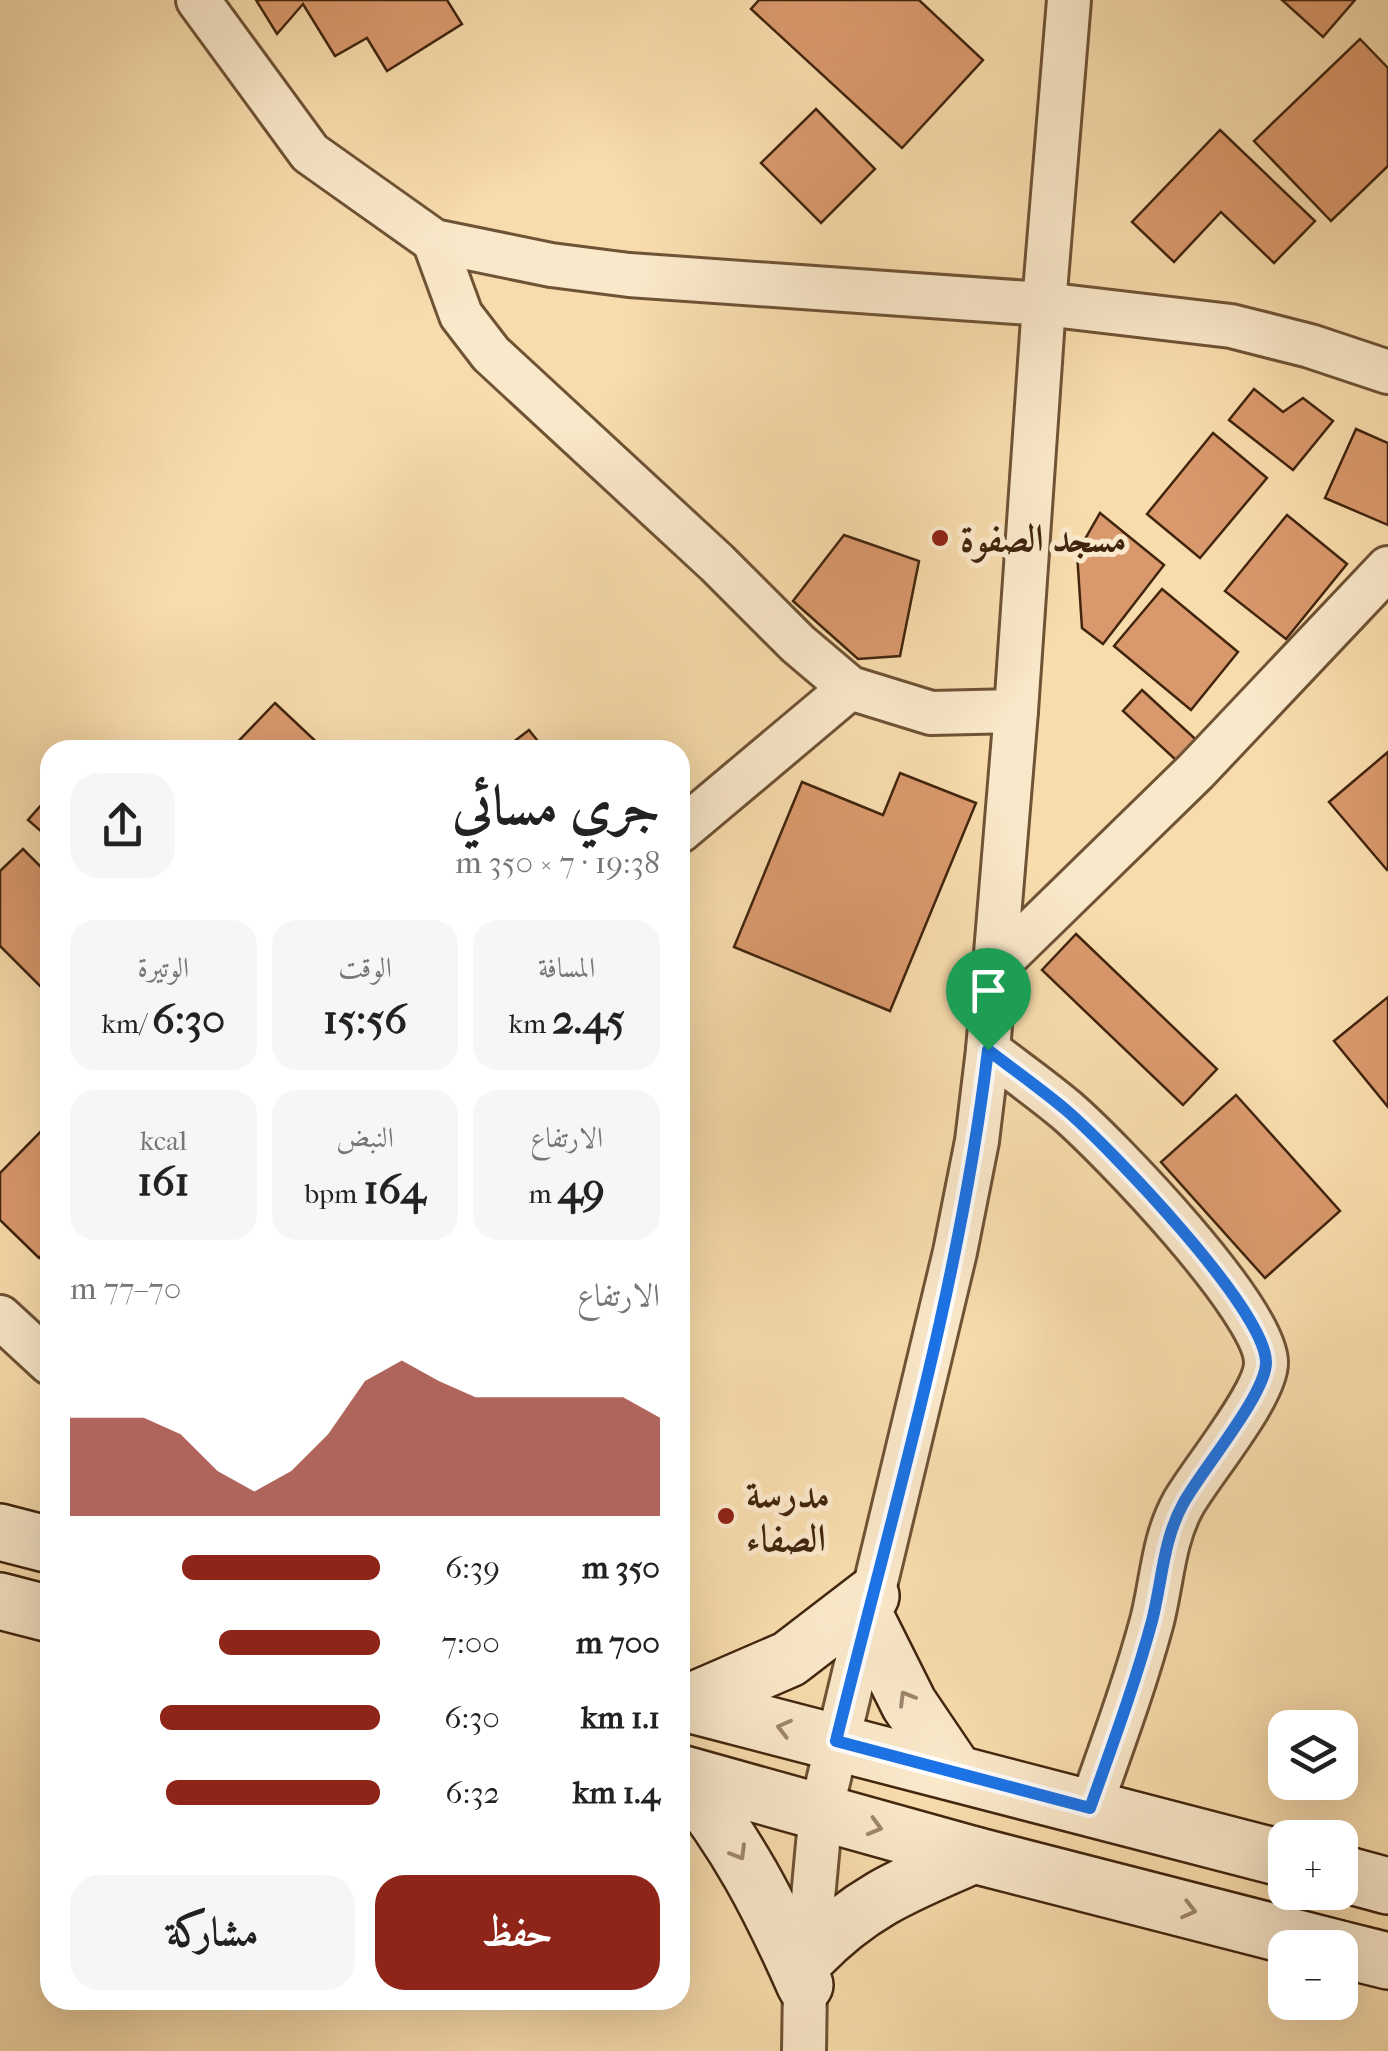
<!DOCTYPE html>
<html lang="ar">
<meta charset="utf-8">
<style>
:root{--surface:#fff;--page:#f6f6f6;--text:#222;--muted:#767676;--accent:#8f2418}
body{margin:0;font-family:"IM FELL French Canon",Amiri,serif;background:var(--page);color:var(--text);direction:rtl;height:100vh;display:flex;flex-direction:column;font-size:38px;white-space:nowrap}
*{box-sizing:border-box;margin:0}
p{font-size:32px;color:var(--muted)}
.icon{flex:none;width:55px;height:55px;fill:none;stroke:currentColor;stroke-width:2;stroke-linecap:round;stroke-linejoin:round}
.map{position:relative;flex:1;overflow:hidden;direction:ltr}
.drawer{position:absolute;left:40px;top:740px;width:650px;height:1270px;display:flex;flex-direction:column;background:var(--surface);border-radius:30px;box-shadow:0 10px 40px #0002;direction:rtl}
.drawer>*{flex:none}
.fabs{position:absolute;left:1268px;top:1710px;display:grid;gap:20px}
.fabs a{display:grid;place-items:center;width:90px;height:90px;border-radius:20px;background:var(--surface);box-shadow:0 10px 40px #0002;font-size:50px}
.pin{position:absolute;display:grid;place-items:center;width:85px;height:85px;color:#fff;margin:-102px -42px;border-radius:50% 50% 50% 0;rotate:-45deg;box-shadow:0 0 10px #0007}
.pin .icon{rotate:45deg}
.round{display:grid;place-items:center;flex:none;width:105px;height:105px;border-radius:30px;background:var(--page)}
.headline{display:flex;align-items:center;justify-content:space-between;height:170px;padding:0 30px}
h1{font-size:55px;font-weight:800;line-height:75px}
.metrics{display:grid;grid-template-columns:repeat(3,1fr);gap:15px;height:170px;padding:10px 30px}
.metrics div{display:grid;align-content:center;border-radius:25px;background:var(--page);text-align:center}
.metrics b{font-size:42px;font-weight:800}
.metrics small{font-size:28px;font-weight:400}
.metrics p{font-size:28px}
.chart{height:280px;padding:20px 30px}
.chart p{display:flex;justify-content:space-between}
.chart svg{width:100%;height:180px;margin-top:10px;fill:var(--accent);opacity:.7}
.action{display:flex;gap:20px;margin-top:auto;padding:20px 30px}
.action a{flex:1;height:115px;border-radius:30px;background:var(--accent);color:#fff;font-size:40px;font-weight:800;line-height:115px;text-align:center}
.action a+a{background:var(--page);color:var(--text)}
ul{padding:0 30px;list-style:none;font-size:32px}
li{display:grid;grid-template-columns:160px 120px 1fr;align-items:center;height:75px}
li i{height:25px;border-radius:12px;background:var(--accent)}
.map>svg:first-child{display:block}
.building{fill:#da996d;stroke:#41250d;stroke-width:2.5}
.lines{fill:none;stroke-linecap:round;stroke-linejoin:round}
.street-casing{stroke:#6f5335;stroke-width:48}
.secondary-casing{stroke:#41250d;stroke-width:60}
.street{stroke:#fae8ca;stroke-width:42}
.secondary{stroke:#fae8ca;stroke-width:55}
.oneway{stroke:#9e866c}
.route-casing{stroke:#fff;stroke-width:20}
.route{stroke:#1a73e8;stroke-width:12}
.poi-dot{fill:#8f2418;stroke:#fae8ca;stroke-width:4}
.labels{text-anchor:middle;stroke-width:10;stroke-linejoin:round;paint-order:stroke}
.poi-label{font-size:38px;font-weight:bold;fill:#41250d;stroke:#fae8ca;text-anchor:start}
</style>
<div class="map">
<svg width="1388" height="2051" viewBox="0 0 1388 2051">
<rect width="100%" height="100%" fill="#f8dcad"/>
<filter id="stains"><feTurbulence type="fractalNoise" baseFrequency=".002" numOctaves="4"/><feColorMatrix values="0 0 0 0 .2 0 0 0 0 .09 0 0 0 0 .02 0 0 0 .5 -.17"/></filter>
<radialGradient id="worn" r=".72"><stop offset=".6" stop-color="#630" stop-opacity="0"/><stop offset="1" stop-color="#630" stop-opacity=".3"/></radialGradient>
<!-- building -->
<g class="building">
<path d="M256,0H447L462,24L387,71L367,38L335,56L303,4L277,34Z"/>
<path d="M759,0H919L983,60L902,148L751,9Z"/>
<path d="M1282,0H1355L1323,37Z"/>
<path d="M1360,39L1388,68V166L1331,221L1254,141Z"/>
<path d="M816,109L875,169L821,223L761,163Z"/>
<path d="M1220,130L1315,221L1274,263L1221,212L1174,262L1132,222Z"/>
<path d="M1254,389L1283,412L1303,398L1333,421L1293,470L1229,420Z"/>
<path d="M1356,429L1388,443V525L1325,498Z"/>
<path d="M1213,433L1267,478L1200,558L1147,514Z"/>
<path d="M1100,513L1164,565L1103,644L1082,628L1077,553Z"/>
<path d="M1287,515L1347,564L1286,639L1225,591Z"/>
<path d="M844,535L919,561L900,656L858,659L793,601Z"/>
<path d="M1162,589L1238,652L1191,710L1114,646Z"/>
<path d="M1142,690L1204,747L1178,762L1123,711Z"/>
<path d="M275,703L325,750H230Z"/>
<path d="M529,730L545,750H503Z"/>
<path d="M1388,752V869L1387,870L1329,802Z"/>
<path d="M900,773L976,803L890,1011L734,947L802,782L883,815Z"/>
<path d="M50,795V839L28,820Z"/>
<path d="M23,849L50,876V986L45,991L0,946V871Z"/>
<path d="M1076,934L1217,1069L1183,1105L1042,970Z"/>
<path d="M1388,997V1107L1334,1041Z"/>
<path d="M1236,1095L1340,1211L1265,1278L1161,1162Z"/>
<path d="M50,1122V1247L39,1258L0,1220V1173Z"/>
</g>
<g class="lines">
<defs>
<g id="street">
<path d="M198,0L310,153L434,241L551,265L629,275L1044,304L1231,326L1310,346L1388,372"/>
<path d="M434,241L461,315L491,354L717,563L798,644L850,688L931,713L1016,711"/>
<path d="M680,831L850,688"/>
<path d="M993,969L1196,771L1388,568"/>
<path d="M988,1050C1014,1070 1041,1089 1066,1110C1110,1148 1265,1309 1266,1362C1267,1394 1201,1472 1183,1504C1163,1540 1162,1582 1152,1621C1135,1684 1112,1746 1090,1808"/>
<path d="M0,1317L50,1363"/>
<path d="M804,2051L805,1985L821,1811L955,1252L977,1141L988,1050L1016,711L1044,304L1069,0"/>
</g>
<g id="secondary">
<path d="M0,1532L50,1545"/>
<path d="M0,1601L50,1614"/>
<path d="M866,1618L909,1704L955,1772"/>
<path d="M680,1702L1285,1859"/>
<path d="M685,1704L789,1659L871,1596"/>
<path d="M680,1773L974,1855L1336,1948"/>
<path d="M682,1774C738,1844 769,1904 805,1985"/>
<path d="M1340,1873L1388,1886"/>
<path d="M1340,1949L1388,1961"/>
<path d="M810,1955C862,1901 907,1884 974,1855"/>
</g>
</defs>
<!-- street casing -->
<use href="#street" class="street-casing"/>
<!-- secondary casing -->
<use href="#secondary" class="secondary-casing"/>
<!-- street -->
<use href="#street" class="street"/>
<!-- secondary -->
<use href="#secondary" class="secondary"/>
</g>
<!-- one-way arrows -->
<defs><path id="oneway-chevron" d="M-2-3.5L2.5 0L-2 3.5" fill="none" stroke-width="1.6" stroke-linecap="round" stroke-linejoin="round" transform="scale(2.5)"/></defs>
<g class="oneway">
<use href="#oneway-chevron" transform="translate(906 1698) rotate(-121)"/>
<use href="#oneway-chevron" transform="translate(784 1728) rotate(-166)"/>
<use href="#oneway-chevron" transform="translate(875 1827) rotate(16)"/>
<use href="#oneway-chevron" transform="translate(739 1853) rotate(59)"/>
<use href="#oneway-chevron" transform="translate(1189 1910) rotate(14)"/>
</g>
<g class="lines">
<defs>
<path id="route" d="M988,1050C1014,1070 1041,1089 1066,1110C1110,1148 1265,1309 1266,1362C1267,1393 1200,1472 1183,1504C1163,1540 1162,1582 1152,1621C1135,1684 1112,1746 1090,1808L836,1741C892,1513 960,1284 988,1050Z"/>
</defs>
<!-- route casing -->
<use href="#route" class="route-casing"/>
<!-- route -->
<use href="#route" class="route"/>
</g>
<!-- markers -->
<g class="poi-dot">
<circle cx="940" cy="538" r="10"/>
<circle cx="726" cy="1516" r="10"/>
</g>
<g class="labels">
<!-- poi labels -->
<g class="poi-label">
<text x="960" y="551">مسجد الصفوة</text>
<text x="746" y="1507">مدرسة<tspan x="746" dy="44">الصفاء</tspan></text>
</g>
</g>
<rect width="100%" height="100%" filter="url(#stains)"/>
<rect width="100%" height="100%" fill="url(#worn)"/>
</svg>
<div class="fabs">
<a><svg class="icon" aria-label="layers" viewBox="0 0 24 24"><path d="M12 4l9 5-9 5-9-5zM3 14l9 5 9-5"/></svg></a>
<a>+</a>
<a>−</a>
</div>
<div class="pin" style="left:988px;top:1050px;background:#1e9e55"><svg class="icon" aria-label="arrive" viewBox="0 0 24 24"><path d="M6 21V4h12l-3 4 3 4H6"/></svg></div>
<section class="drawer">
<div class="headline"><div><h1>جري مسائي</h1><p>19:38 · 7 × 350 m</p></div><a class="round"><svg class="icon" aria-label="share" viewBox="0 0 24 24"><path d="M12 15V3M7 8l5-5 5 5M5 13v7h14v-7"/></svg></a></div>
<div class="metrics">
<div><p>المسافة</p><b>2.45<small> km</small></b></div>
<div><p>الوقت</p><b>15:56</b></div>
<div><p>الوتيرة</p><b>6:30<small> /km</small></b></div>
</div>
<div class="metrics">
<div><p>الارتفاع</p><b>49<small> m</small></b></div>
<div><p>النبض</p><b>164<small> bpm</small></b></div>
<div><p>kcal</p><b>161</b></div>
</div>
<div class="chart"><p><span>الارتفاع</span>70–77 m</p>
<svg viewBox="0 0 160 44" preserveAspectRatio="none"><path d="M0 44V20L10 20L20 20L30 24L40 33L50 38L60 33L70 24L80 11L90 6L100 11L110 15L120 15L130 15L140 15L150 15L160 20V44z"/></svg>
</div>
<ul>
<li><b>350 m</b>6:39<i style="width:64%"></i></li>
<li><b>700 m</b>7:00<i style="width:52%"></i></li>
<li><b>1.1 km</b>6:30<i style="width:71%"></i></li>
<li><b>1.4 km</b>6:32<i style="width:69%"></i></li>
</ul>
<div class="action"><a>حفظ</a><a>مشاركة</a></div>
</section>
</div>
